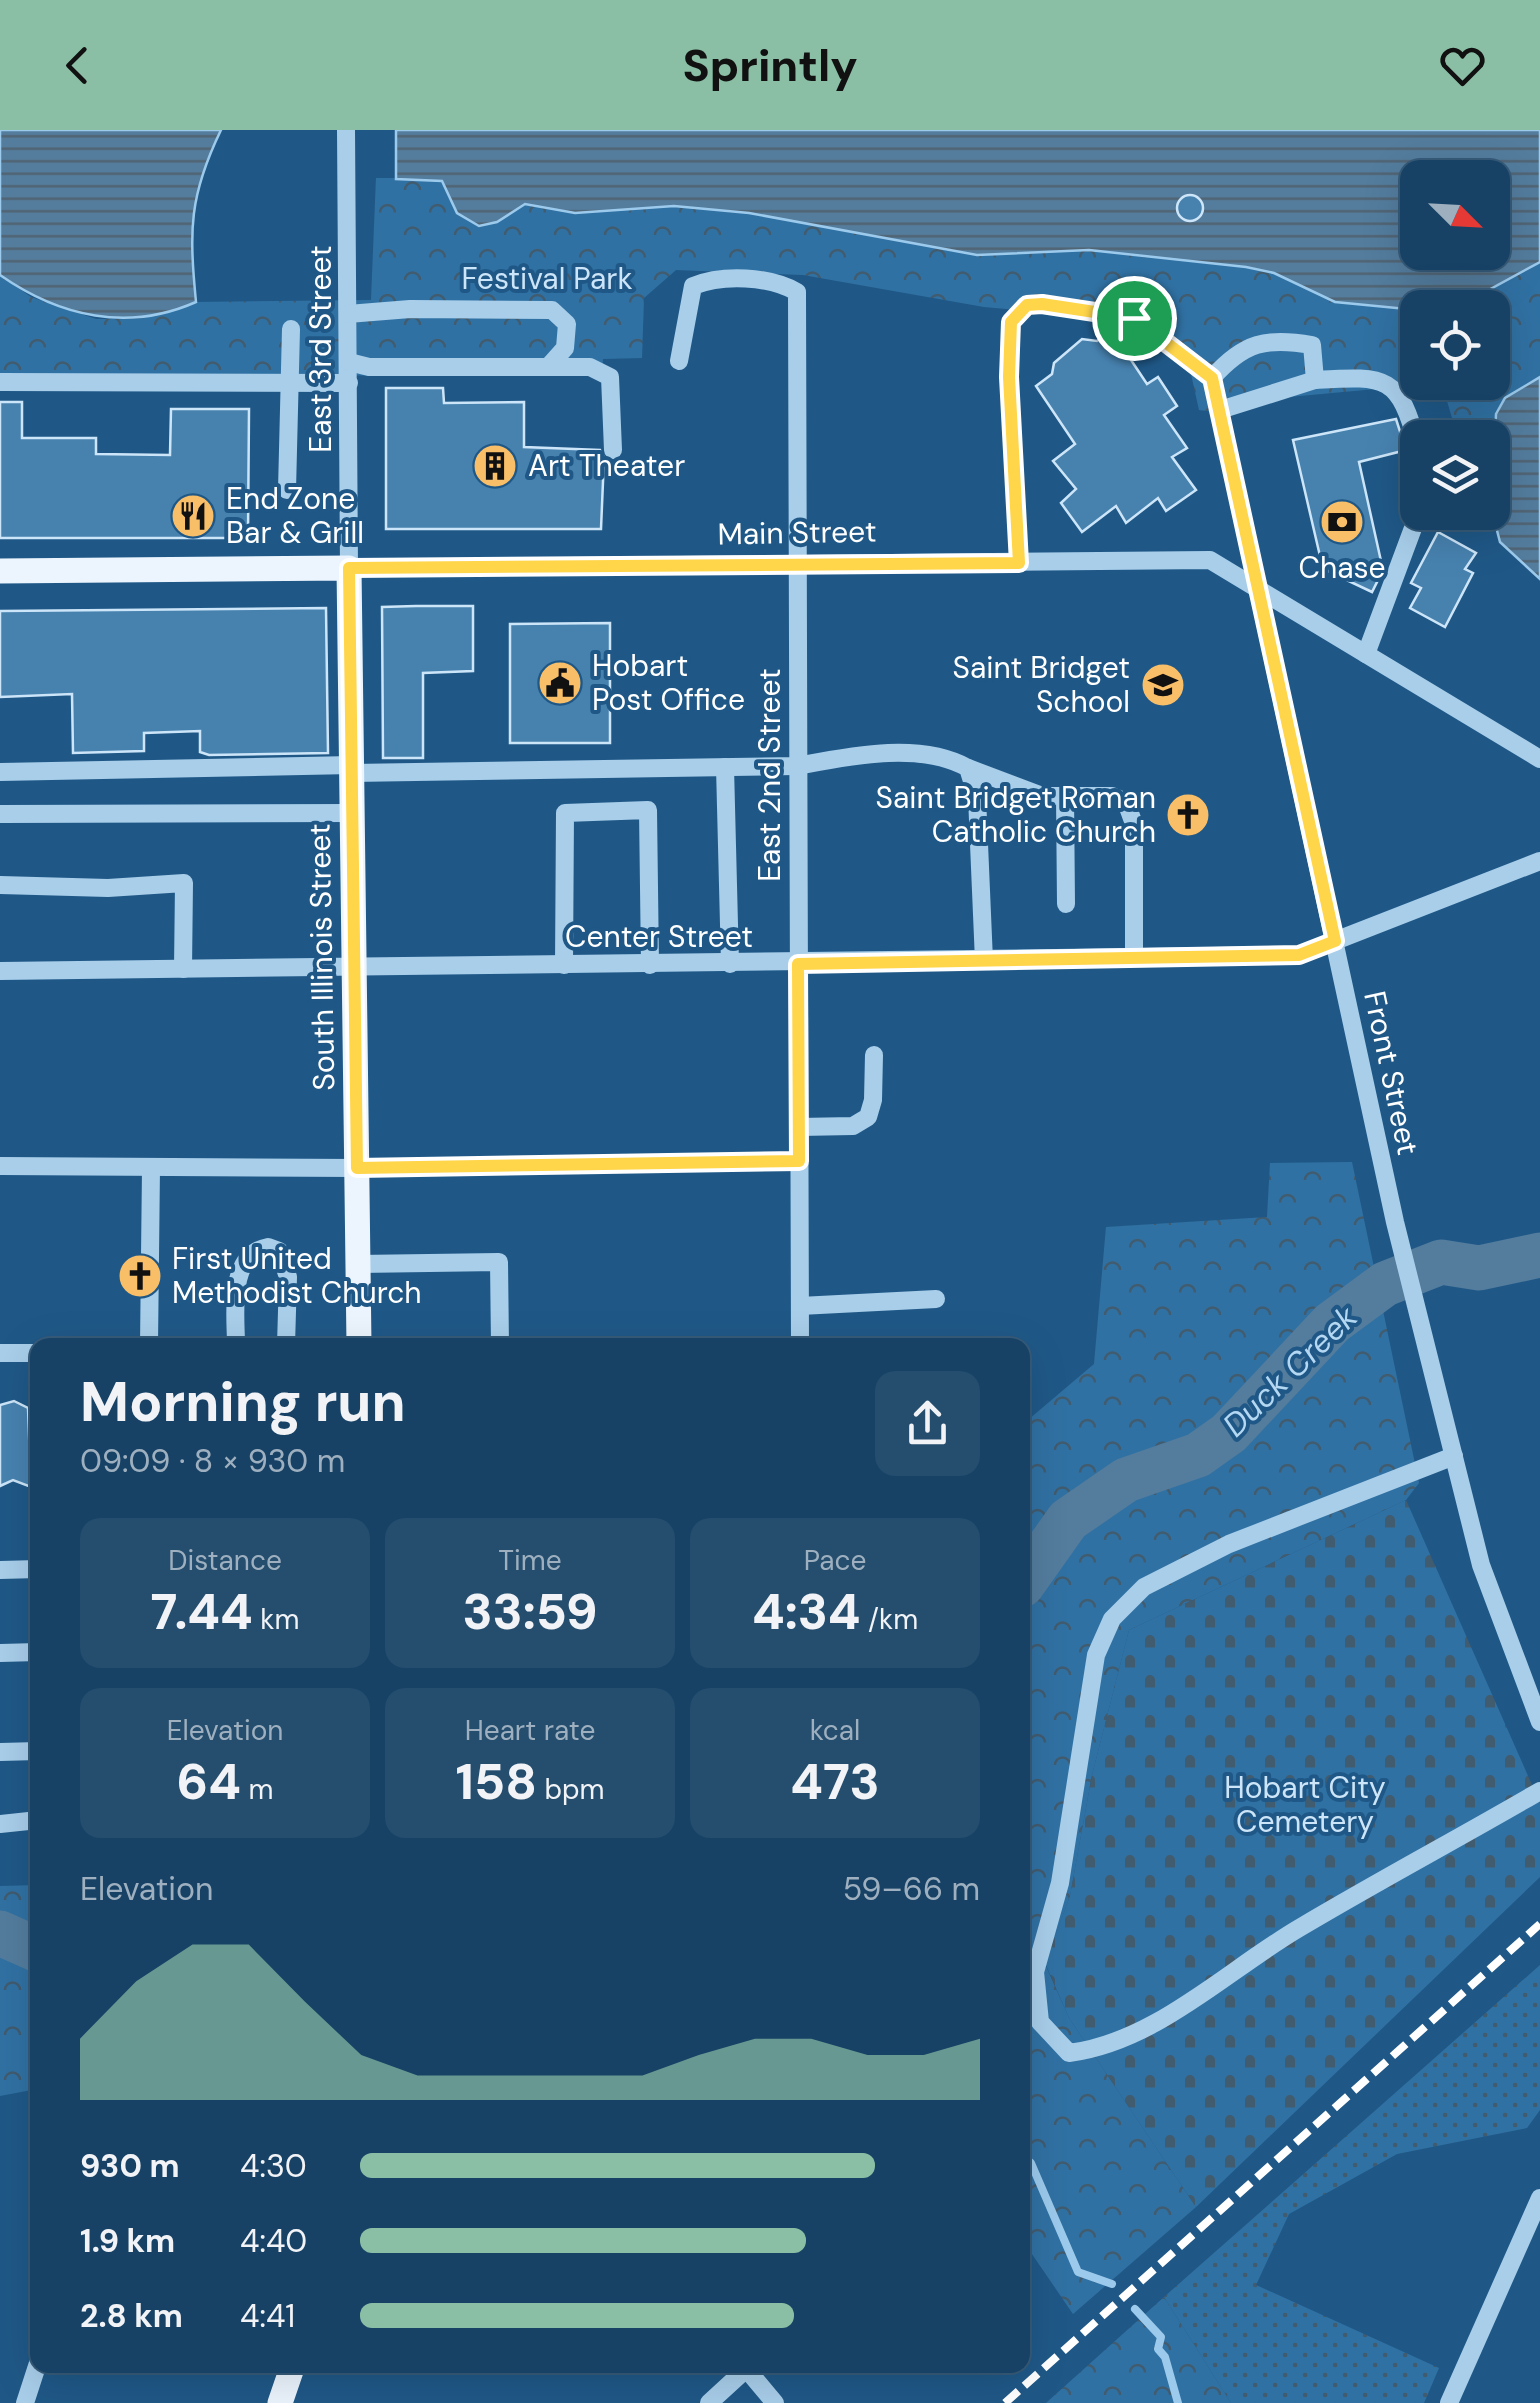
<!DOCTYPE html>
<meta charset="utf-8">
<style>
:root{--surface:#174265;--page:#244d6e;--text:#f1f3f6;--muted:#9eb0bf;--line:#365b79;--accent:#8abfa5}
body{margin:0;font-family:"DM Sans",sans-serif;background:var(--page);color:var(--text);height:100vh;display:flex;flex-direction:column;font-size:38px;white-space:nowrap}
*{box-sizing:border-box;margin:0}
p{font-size:32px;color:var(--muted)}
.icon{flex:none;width:55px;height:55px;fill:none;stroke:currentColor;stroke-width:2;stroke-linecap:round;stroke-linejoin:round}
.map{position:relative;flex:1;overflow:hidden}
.drawer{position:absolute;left:30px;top:1208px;width:1000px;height:1035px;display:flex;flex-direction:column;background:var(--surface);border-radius:20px;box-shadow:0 10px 40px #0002,0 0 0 2px var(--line)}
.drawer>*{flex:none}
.needle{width:65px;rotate:114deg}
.fabs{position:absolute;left:1400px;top:30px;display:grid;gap:20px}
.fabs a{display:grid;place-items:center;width:110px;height:110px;border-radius:20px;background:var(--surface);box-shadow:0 10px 40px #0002,0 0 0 2px var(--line);font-size:50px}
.pin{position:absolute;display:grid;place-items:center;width:85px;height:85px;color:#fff;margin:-42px;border:5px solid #fff;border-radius:50%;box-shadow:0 2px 10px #0007}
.round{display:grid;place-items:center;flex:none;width:105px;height:105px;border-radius:20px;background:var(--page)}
.overview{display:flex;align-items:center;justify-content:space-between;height:170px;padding:0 50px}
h1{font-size:55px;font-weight:800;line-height:75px}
.metrics{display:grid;grid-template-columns:repeat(3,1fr);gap:15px;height:170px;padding:10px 50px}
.metrics div{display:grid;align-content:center;border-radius:20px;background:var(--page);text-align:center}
.metrics b{font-size:50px;font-weight:800}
.metrics small{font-size:28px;font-weight:400}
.metrics p{font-size:28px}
.chart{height:280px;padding:20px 50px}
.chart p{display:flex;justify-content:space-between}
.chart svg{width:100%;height:180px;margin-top:10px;fill:var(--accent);opacity:.7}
ul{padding:0 50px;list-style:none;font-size:32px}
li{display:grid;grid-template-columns:160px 120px 1fr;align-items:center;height:75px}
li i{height:25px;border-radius:12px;background:var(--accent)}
header{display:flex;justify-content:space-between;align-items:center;height:130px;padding:0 50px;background:var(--accent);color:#111;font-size:45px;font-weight:800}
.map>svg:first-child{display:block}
.grass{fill:url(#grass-dots)}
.forest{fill:url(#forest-crowns);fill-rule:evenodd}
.cemetery{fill:url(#cemetery-stones)}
.water{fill:url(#water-rules);stroke:#9ccaec;stroke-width:2.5;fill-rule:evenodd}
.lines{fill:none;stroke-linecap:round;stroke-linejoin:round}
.stream{stroke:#9ccaec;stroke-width:8}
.river{stroke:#537c9d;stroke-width:45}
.building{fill:#4782af;stroke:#cde5f8;stroke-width:2.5}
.minor{stroke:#a8ceea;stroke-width:18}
.major{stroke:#ecf5fe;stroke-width:25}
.rail{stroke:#fff;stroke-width:8;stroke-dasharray:18 8;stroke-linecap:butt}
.route-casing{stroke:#fff;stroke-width:20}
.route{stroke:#ffd54a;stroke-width:12}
.labels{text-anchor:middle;stroke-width:8;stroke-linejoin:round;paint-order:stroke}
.park-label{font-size:30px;fill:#cde5f8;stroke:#1f5887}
.street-label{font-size:30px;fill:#fff;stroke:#1f5887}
.poi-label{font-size:30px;fill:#fff;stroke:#1f5887;text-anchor:start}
.water-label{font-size:32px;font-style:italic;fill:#b4d7f2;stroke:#1f5887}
</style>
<header><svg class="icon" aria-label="back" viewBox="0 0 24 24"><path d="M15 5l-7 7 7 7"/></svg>Sprintly<svg class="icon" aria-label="heart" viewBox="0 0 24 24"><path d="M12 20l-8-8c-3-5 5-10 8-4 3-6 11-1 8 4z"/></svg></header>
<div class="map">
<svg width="1540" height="2273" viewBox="0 0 1540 2273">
<defs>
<pattern id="grass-dots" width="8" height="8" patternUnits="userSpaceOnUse" patternTransform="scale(2.5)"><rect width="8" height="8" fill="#3071a3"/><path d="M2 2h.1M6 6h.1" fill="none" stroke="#415b6f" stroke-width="1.8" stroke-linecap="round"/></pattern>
<pattern id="forest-crowns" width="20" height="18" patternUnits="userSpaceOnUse" patternTransform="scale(2.5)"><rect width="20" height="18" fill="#3071a3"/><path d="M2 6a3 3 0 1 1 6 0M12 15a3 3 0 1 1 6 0" fill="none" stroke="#415b6f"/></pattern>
<pattern id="cemetery-stones" width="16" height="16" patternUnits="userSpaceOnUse" patternTransform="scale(2.5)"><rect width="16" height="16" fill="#3071a3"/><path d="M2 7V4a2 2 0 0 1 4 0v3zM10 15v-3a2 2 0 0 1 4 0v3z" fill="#415b6f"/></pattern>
<pattern id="water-rules" width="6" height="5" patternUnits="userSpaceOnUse" patternTransform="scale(2.5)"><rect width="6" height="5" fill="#537c9d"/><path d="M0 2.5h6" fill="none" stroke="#506474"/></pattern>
</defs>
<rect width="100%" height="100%" fill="#1f5887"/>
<!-- grass -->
<path class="grass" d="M1540,1835V1980L1527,1998L1397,2024L1289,2084L1256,2155L1439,2238L1424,2273H1231L1164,2167Z"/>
<!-- forest -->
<g class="forest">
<path d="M376,48H623L1428,158L1540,104V247C1514,263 1495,270 1497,303L1455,298L1447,271L1386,258L1268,269L1223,283L1199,280L1189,235L1131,190L984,177L803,145L676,140L644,168L642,228L603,229L602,244L0,248V145L31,167L96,189H141L196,172L371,170ZM1418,178H1492V252H1418Z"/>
<path d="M1352,1032L1419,1353L1406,1370L1129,1500L1092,1645L1070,1766L1045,1834L1069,1888L1196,2077L1073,2184L1023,2111L1022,1295L1094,1234L1106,1097L1267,1087L1270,1033Z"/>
<path d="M38,1755L37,1959L0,1966V1756Z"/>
<path d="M1164,2167L1231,2273H1046Z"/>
</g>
<!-- cemetery -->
<path class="cemetery" d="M1406,1370L1540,1673V1747L1196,2077L1069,1888L1045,1833L1070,1766L1092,1645L1129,1500Z"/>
<!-- water -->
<g class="water">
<path d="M0,0H221C189,66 189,100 196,172C128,202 60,187 0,145Z"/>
<path d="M396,0H1540V132L1483,163L1417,180L1335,172L1274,143L1246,137L1089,120L977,125L749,83L674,76L575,83L525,74L497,92L479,96L457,83L442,51L396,49ZM1418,48H1492V122H1418Z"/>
<path d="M1540,247V449L1500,412L1492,381L1496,284L1505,268Z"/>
</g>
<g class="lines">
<!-- stream -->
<g class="stream">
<path d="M1022,2025L1031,2033L1078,2142L1112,2154"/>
<path d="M1135,2179L1161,2207L1158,2219L1165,2227L1178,2273"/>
</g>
<!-- river -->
<g class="river">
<path d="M1022,1455L1068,1390L1126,1350L1198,1325L1229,1303L1332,1193L1385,1154L1441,1132L1479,1138L1540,1125"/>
<path d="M0,1803L38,1820"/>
</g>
</g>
<!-- building -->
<g class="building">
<circle cx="1190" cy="78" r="13"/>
<path d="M1111,200L1147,254L1158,247L1177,276L1164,285L1187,318L1172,327L1196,360L1166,381L1158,368L1126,393L1116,376L1082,402L1061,373L1076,359L1053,331L1075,314L1036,256L1052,244L1054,233L1082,209L1097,211Z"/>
<path d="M386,258H443L444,273L524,272V317L600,320L604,328L601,399H386Z"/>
<path d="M0,272H22V308H96V324L170,325L171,279H249L248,408H0Z"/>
<path d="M1396,289L1406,320L1359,332L1383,440L1372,462L1323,439L1293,310Z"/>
<path d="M1438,402L1476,423L1465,439L1473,443L1445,497L1410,478L1421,458L1411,453Z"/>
<path d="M416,476H473V541L423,543V628H383L382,477Z"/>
<path d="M326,478L328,623L209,625L200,622V601L144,603V621L73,623L72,564L0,567V481Z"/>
<path d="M610,493V613H510V494Z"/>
<path d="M14,1271L28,1278L31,1357L13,1350L0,1356V1275Z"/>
</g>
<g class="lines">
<!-- minor -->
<g class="minor">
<path d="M346,0L349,438L1210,430L1540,629"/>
<path d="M348,184L410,179L552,180L567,194L565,218L548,237H369L349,232"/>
<path d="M679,231L693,156C723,144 769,146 797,162L800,1215"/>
<path d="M548,237H590L610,247L613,320"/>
<path d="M1315,250C1386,246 1399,244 1418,317"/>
<path d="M0,252L349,253"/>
<path d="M1220,280L1315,250L1312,215C1266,207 1244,212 1212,248L1395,1092L1481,1435L1540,1592"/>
<path d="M287,360L291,199"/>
<path d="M1019,433L1009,247L1011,192L1027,175L1042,174L1134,188L1212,248"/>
<path d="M1366,524L1419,382"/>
<path d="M725,637L730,834"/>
<path d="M968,638L1042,666H1112L1126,672L1134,694V828"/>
<path d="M0,642L352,635"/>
<path d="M352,643L797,636C850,626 920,611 968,638L977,667L984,831"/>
<path d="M1065,666L1066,774"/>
<path d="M0,684L353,683"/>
<path d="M0,755L108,758L184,753L183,839"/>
<path d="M564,835L565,683L648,680L650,835"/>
<path d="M0,841L1299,825L1540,731"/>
<path d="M799,997L853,996L868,987L873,970L874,925"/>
<path d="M0,1036L357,1038L799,1031"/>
<path d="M358,1134L499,1132L500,1215"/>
<path d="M800,1176L936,1169"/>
<path d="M149,1215L151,1038"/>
<path d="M236,1215C236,1184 227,1125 268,1117L279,1121L288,1147L286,1215"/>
<path d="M0,1223H38"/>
<path d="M1454,1326L1229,1414L1144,1457L1112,1489L1096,1525L1060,1753L1035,1842L1040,1892L1069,1923C1156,1912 1227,1840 1301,1797C1380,1750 1461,1707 1540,1661"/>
<path d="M0,1440L38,1439"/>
<path d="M0,1523L38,1522"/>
<path d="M0,1622L38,1621"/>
<path d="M0,1694L38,1690"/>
<path d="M743,2235L775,2273"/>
<path d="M25,2273L38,2233"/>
<path d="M709,2273L746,2239"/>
<path d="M1449,2273L1540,2068"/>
</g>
<!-- major -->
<g class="major">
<path d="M0,441L349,438L359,1215"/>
<path d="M280,2273L293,2235"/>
</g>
<!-- rail -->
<path class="rail" d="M1005,2273L1540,1794"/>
</g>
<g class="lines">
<defs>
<path id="route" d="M1042,174L1134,188L1212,248L1335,811L1299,825L798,834L799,1031L357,1038L349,438L1019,433L1009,247L1011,192L1027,175Z"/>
</defs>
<!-- route casing -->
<use href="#route" class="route-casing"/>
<!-- route -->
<use href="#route" class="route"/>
</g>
<!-- icons -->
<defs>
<symbol id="building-disc" viewBox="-11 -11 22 22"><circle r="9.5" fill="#f9be68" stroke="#1f5887"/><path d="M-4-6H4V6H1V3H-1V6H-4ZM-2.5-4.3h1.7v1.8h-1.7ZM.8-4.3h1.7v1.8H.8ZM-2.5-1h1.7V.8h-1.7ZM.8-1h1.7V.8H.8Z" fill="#111"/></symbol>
<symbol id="restaurant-disc" viewBox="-11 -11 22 22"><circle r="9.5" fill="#f9be68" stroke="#1f5887"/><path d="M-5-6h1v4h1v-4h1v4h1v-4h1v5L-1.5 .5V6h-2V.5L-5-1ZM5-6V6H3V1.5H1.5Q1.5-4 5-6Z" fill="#111"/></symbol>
<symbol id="bank-disc" viewBox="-11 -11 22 22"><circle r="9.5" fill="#f9be68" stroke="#1f5887"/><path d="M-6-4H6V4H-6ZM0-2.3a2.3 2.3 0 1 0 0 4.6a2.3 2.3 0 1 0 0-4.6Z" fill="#111"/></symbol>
<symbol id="civic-disc" viewBox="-11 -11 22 22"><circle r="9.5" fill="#f9be68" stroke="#1f5887"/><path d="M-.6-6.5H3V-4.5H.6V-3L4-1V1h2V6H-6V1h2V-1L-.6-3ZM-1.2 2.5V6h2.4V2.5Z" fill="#111"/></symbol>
<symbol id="school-disc" viewBox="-11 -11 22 22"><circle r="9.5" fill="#f9be68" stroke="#1f5887"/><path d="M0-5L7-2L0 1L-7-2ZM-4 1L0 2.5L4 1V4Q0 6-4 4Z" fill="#111"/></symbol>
<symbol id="church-disc" viewBox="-11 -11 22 22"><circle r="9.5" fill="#f9be68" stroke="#1f5887"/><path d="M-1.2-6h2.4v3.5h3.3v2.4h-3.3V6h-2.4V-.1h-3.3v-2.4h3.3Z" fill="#111"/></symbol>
</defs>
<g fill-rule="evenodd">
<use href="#building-disc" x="470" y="311" width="50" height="50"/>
<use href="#restaurant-disc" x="168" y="361" width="50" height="50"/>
<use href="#bank-disc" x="1317" y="367" width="50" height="50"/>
<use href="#civic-disc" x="535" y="528" width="50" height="50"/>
<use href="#school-disc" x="1138" y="530" width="50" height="50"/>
<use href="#church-disc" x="1163" y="660" width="50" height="50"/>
<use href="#church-disc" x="115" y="1121" width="50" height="50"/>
</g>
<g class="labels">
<!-- park labels -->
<g class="park-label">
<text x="547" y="159">Festival Park</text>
<text x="1305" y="1668">Hobart City<tspan x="1305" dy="34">Cemetery</tspan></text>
</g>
<!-- street labels -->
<g class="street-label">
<text transform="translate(321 219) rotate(-90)" y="10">East 3rd Street</text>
<text transform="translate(797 403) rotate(-1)" y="10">Main Street</text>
<text transform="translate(770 645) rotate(-90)" y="10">East 2nd Street</text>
<text x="659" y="817">Center Street</text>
<text transform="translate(322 827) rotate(-91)" y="10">South Illinois Street</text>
<text transform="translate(1391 943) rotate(78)" y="10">Front Street</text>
</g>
<!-- poi labels -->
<g class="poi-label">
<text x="528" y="346">Art Theater</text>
<text x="226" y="379">End Zone<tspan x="226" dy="34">Bar &amp; Grill</tspan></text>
<text x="1342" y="448" text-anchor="middle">Chase</text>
<text x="592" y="546">Hobart<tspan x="592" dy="34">Post Office</tspan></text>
<text x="1130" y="548" text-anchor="end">Saint Bridget<tspan x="1130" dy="34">School</tspan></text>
<text x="1156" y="678" text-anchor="end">Saint Bridget Roman<tspan x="1156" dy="34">Catholic Church</tspan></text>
<text x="172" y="1139">First United<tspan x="172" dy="34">Methodist Church</tspan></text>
</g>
<!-- water labels -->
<g class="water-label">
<text transform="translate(1290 1241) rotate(-44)" y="11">Duck Creek</text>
</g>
</g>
</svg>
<div class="fabs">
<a><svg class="needle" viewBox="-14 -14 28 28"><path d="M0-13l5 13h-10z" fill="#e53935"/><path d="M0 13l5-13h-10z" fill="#9eb0bf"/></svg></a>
<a><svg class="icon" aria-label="locate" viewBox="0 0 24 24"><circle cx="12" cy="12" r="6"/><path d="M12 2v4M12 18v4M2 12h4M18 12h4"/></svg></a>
<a><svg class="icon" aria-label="layers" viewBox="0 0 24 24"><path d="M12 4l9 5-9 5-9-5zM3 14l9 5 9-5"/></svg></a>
</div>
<div class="pin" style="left:1134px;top:188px;background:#1e9e55"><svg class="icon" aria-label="arrive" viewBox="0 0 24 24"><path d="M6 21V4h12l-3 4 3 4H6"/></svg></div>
<section class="drawer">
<div class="overview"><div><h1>Morning run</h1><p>09:09 · 8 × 930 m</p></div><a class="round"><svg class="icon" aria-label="share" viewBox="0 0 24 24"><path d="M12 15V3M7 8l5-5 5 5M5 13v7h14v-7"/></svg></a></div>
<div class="metrics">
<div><p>Distance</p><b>7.44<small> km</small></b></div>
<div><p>Time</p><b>33:59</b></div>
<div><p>Pace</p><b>4:34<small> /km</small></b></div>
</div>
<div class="metrics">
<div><p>Elevation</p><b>64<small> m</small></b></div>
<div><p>Heart rate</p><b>158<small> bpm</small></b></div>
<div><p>kcal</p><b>473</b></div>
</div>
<div class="chart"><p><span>Elevation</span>59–66 m</p>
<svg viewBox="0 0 160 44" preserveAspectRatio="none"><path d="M0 44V29L10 15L20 6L30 6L40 20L50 33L60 38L70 38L80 38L90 38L100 38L110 33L120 29L130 29L140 33L150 33L160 29V44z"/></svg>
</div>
<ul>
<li><b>930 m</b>4:30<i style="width:83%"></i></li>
<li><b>1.9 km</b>4:40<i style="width:72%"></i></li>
<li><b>2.8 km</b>4:41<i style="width:70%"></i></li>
</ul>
</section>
</div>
